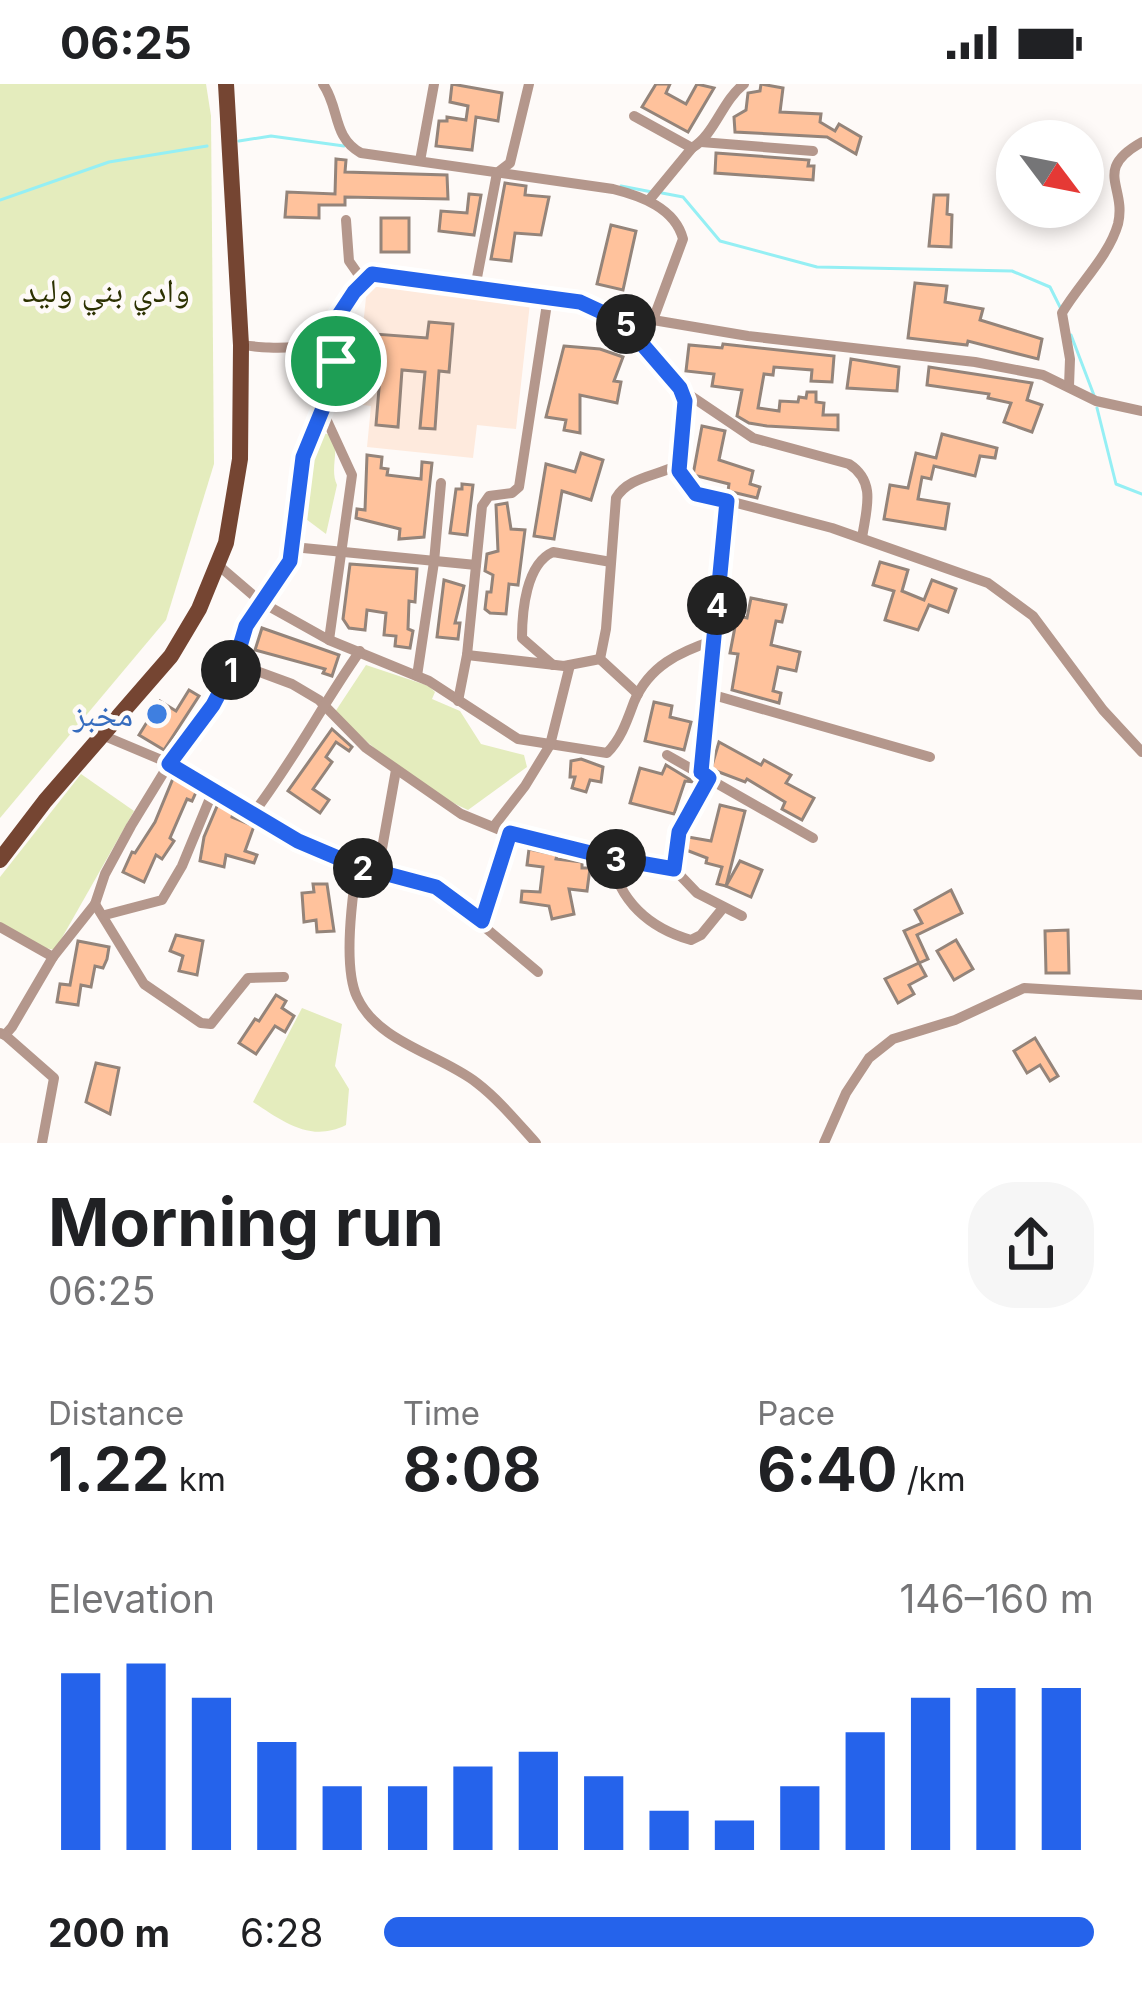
<!DOCTYPE html>
<meta charset="utf-8">
<style>
:root{--surface:#fff;--page:#f6f6f6;--text:#202124;--muted:#757577;--accent:#2563eb}
body{margin:0;font-family:Inter,"Noto Naskh Arabic",sans-serif;background:var(--page);color:var(--text);height:100vh;display:flex;flex-direction:column;font-size:45px;white-space:nowrap}
*{box-sizing:border-box;margin:0}
p{font-size:39px;color:var(--muted)}
.icon{flex:none;width:66px;height:66px;fill:none;stroke:currentColor;stroke-width:2;stroke-linecap:round;stroke-linejoin:round}
.map{position:relative;height:1059px;overflow:hidden}
.drawer{display:flex;flex-direction:column;background:var(--surface);flex:1}
.drawer>*{flex:none}
.needle{width:78px;rotate:122deg}
.controls{position:absolute;left:996px;top:36px;display:grid;gap:24px}
.controls a{display:grid;place-items:center;width:108px;height:108px;border-radius:50%;background:var(--surface);box-shadow:0 6px 18px #0003;font-size:60px}
.pin{position:absolute;display:grid;place-items:center;width:102px;height:102px;color:#fff;margin:-51px;border:6px solid #fff;border-radius:50%;box-shadow:0 3px 12px #0007}
.km{position:absolute;width:60px;height:60px;margin:-30px;border-radius:50%;background:#222;color:#fff;font-size:33px;line-height:60px;text-align:center}
.round{display:grid;place-items:center;flex:none;width:126px;height:126px;border-radius:48px;background:var(--page)}
.headline{display:flex;align-items:center;justify-content:space-between;height:204px;padding:0 48px}
h1{font-size:66px;font-weight:700;line-height:90px}
.stats{display:grid;grid-template-columns:repeat(3,1fr);gap:18px;height:204px;padding:12px 48px}
.stats div{display:grid;align-content:center}
.stats b{font-size:60px;font-weight:700}
.stats small{font-size:33px;font-weight:400}
.stats p{font-size:33px}
.chart{height:336px;padding:24px 48px}
.chart p{display:flex;justify-content:space-between}
.chart svg{width:100%;height:216px;margin-top:12px;stroke:var(--accent);stroke-width:6}
ul{padding:0 48px;list-style:none;font-size:39px}
li{display:grid;grid-template-columns:192px 144px 1fr;align-items:center;height:90px}
li i{height:30px;border-radius:15px;background:var(--accent)}
.status{display:flex;justify-content:space-between;align-items:center;height:84px;padding:0 60px;background:var(--surface);direction:ltr}
.status svg{height:33px;fill:currentColor}
.map>svg:first-child{display:block}
.built{fill:#feeadd}
.green{fill:#e4ecbd}
.lines{fill:none;stroke-linecap:round;stroke-linejoin:round}
.stream{stroke:#95eff4;stroke-width:3}
.building{fill:#ffc29c;stroke:#94847a;stroke-width:3}
.minor{stroke:#b4978c;stroke-width:10}
.primary{stroke:#754532;stroke-width:16}
.route-casing{stroke:#fff;stroke-width:24}
.route{stroke:#2563eb;stroke-width:15}
.shop-dot{fill:#3f7fe0;stroke:#fefaf8;stroke-width:4.5}
.labels{text-anchor:middle;stroke-width:9;stroke-linejoin:round;paint-order:stroke}
.park-label{font-size:33px;fill:#2c3100;stroke:#fefaf8}
.shop-label{font-size:33px;fill:#366cbe;stroke:#fefaf8;text-anchor:end}
</style>
<div class="status"><b>06:25</b><svg viewBox="0 0 49 12"><path d="M0 12V9h3v3zM5 12V6h3v6zM10 12V3h3v9zM15 12V0h3v12zM26 1h20v11H26zM47 4h2v5h-2z"/></svg></div>
<div class="map">
<svg width="1142" height="1059" viewBox="0 0 1142 1059">
<rect width="100%" height="100%" fill="#fefaf8"/>
<!-- built -->
<path class="built" d="M368,194L531,210L516,345L477,341L473,374L367,363L371,322L355,320Z"/>
<!-- green -->
<g class="green">
<path d="M0,0H206L211,32L214,380L166,536L0,734Z"/>
<path d="M319,348L331,351C341,366 329,384 337,401L326,450L302,432Z"/>
<path d="M366,581L429,602L435,608L432,615L460,627L481,660L524,671L527,683L468,726C418,704 374,666 335,628Z"/>
<path d="M81,690L134,727L55,866L32,861L0,842V793Z"/>
<path d="M302,924L342,940L335,982L349,1005L346,1041C310,1059 283,1037 253,1018Z"/>
</g>
<g class="lines">
<!-- stream -->
<g class="stream">
<path d="M239,57L271,52L344,62"/>
<path d="M621,102L652,108"/>
<path d="M662,109L683,113L720,157L817,183L1012,187L1050,203L1061,225"/>
<path d="M0,116L109,78L207,62"/>
<path d="M1071,251L1095,314"/>
<path d="M1097,324L1116,400L1142,410"/>
</g>
</g>
<!-- building -->
<g class="building">
<path d="M452,0L502,9L498,37L476,33L472,66L436,62L439,37H447V33L466,36L468,22L450,18Z"/>
<path d="M656,0H670L666,9L686,20L697,0L714,4L688,48L642,23Z"/>
<path d="M761,0L783,4L780,28L821,30L820,38L835,47L839,40L861,53L856,70L827,53L735,48L734,33L746,26L748,9L760,7Z"/>
<path d="M716,69L809,76L808,82H814L813,96L715,89Z"/>
<path d="M336,75L346,76L345,88L447,91L448,115L345,113V121H319V134L285,133L287,108L335,110Z"/>
<path d="M505,99L526,102L525,111L549,113L541,151L515,149L511,177L491,175Z"/>
<path d="M469,110L481,111L474,151L439,147L441,127L467,129Z"/>
<path d="M934,111H948L947,130L952,131L951,163L929,162Z"/>
<rect x="381" y="134" width="28" height="34"/>
<path d="M611,141L636,147L623,206L597,200Z"/>
<path d="M915,199L947,202L945,218L983,225L980,236L1042,255L1038,275L968,257L967,261L908,254Z"/>
<path d="M429,238L453,240L449,288L439,287L435,345L420,344L425,288L402,286L398,343L376,341L382,268L374,267L375,250L427,254Z"/>
<path d="M723,260L834,272L832,298L811,297L812,286L774,283L773,291L764,290L758,324L779,327L780,317L798,318L799,313L806,314L807,308H816V318L824,319L823,331H838V346L767,342L749,339L737,332L742,306L712,302L714,290L686,287L689,261L722,264Z"/>
<path d="M564,262L600,265L623,273L614,297L621,298L617,319L580,311V349L564,346L566,336L546,333Z"/>
<path d="M851,275L899,283L897,307L847,304Z"/>
<path d="M929,283L1032,299L1027,316L1042,321L1032,348L1004,338L1011,319L988,314L989,310L927,301Z"/>
<path d="M702,342L725,347L719,376L753,387L750,400L760,403L757,414L728,407L729,400L693,391Z"/>
<path d="M942,350L997,364L995,374L980,372L975,392L934,382L931,395L922,393L918,415L949,420L945,445L884,435L890,401L908,404L916,369L936,374Z"/>
<path d="M581,369L603,376L591,416L562,407L554,455L534,452L546,380L575,388Z"/>
<path d="M367,371L382,373L381,384L388,385L387,391L421,395L422,378L432,379L424,453L399,455L400,445L356,434L357,425L365,426Z"/>
<path d="M462,400L473,401L467,451L450,449L456,405H462Z"/>
<path d="M507,419L511,445L525,446L518,501L509,500L506,530L490,529L485,525L487,508H491L493,491L485,487L487,470L498,467L496,421Z"/>
<path d="M880,478L908,486L902,507L924,516L932,496L956,505L948,528L929,521L918,546L885,536L894,507L873,501Z"/>
<path d="M350,480L417,485L415,518L409,517L408,545L413,547L410,564L395,562L396,552L384,551L386,529L367,526L365,546L349,544L343,535Z"/>
<path d="M444,496L464,502L455,539H460L458,555L437,553Z"/>
<path d="M751,514L786,521L782,538L776,537L771,561L800,568L796,587L778,583L773,607L781,609L779,619L732,606L738,570L730,569L735,543L739,532L747,534Z"/>
<path d="M262,544L339,571L332,592L323,589L325,585L255,566Z"/>
<path d="M189,606L199,612L164,666L139,651L160,617L176,627Z"/>
<path d="M654,618L672,622L670,633L691,638L684,666L645,657Z"/>
<path d="M332,645L352,663L349,667L336,658L326,673L332,678L313,705L329,716L320,729L288,707Z"/>
<path d="M719,658L761,681L764,676L791,691L786,699L814,714L802,736L782,725L785,718L747,695L745,698L711,685Z"/>
<path d="M581,675L603,683L601,698L590,696L586,708L572,704L575,693H570L571,677Z"/>
<path d="M666,681L694,698L685,697L674,730L630,719L640,684L662,690Z"/>
<path d="M174,692L197,706L192,717L187,715L170,754L174,757L162,775L156,771L144,798L123,788L132,768L135,769L155,738Z"/>
<path d="M218,720L233,729L232,733L254,742L245,767L257,771L254,779L226,771L224,783L200,777L204,753Z"/>
<path d="M720,721L745,727L726,802L717,800L722,783L706,779L707,774L686,766L688,753L711,757Z"/>
<path d="M529,765L557,771L556,775L582,778V784H590L587,807L569,805L574,830L552,835L549,822L521,818L522,807L540,808L543,783L527,781Z"/>
<path d="M740,777L762,786L751,813L726,802Z"/>
<path d="M313,800H327L334,847L317,848L316,836L304,838L302,809L314,808Z"/>
<path d="M951,806L962,829L917,851L928,875L919,879L904,847L922,839L915,826Z"/>
<path d="M1068,846L1069,889H1046L1045,847Z"/>
<path d="M176,851L203,857L197,891L179,887L183,872L170,867Z"/>
<path d="M956,856L973,885L954,896L937,867Z"/>
<path d="M78,857L109,863L107,875L103,884L95,882L91,903L81,901L78,921L57,918L60,900L70,901Z"/>
<path d="M919,879L926,892L909,901L914,910L898,919L885,895Z"/>
<path d="M276,911L286,917L282,924L294,932L285,948L275,942L256,970L239,959L255,935L259,937Z"/>
<path d="M1035,954L1058,992L1050,997L1040,981L1027,989L1014,967Z"/>
<path d="M96,979L119,984L110,1030L86,1018Z"/>
</g>
<g class="lines">
<!-- minor -->
<g class="minor">
<path d="M323,0C340,24 332,53 361,69L613,105C641,112 675,124 683,155L653,236"/>
<path d="M634,32L692,64"/>
<path d="M701,58L813,67"/>
<path d="M420,77L434,0"/>
<path d="M650,115L692,64C715,50 722,17 744,0"/>
<path d="M346,136L349,177L363,197"/>
<path d="M475,204L497,89L510,79L529,0"/>
<path d="M623,238L653,236L748,252L975,278L1043,291L1096,317L1142,327"/>
<path d="M241,261C276,265 316,270 338,236C349,219 355,203 372,190C438,204 574,199 625,239C641,252 666,284 678,302C702,336 661,374 691,407L832,444L988,499L1033,532L1103,626L1142,668"/>
<path d="M1069,302L1070,275L1062,229C1079,200 1109,172 1118,140C1127,102 1092,86 1142,58"/>
<path d="M682,306L753,354L849,380C877,398 866,426 862,454"/>
<path d="M323,328L352,391L329,556"/>
<path d="M293,463L476,481"/>
<path d="M218,481L261,518L329,556L429,597L518,655L607,669C621,655 627,637 634,618C649,582 679,568 715,556"/>
<path d="M467,571L564,582L600,575"/>
<path d="M235,579L292,600L319,616L366,664L461,730L510,750L611,774L674,785L679,747L708,695"/>
<path d="M553,581L522,554C522,527 526,480 553,468L611,478"/>
<path d="M417,592L434,478L441,399"/>
<path d="M638,610L600,575L606,545L616,414C628,393 657,392 678,381"/>
<path d="M710,610L930,673"/>
<path d="M458,617L467,571L482,422L489,412L512,409L519,403L548,213"/>
<path d="M102,651L176,682L298,757L357,782C352,815 343,883 357,913C378,959 440,970 477,999C499,1016 517,1038 536,1059"/>
<path d="M667,671L813,754"/>
<path d="M701,688L727,417"/>
<path d="M252,731C293,678 322,621 360,567"/>
<path d="M494,742L525,702L550,661L570,581"/>
<path d="M611,774C619,817 649,844 691,856L701,851L723,824"/>
<path d="M357,782L437,803L538,888"/>
<path d="M674,785L697,809L742,832"/>
<path d="M378,787L396,686"/>
<path d="M95,820L144,900L201,939L211,940L248,894L284,893"/>
<path d="M105,831L162,816L182,782L213,707"/>
<path d="M481,837L510,750"/>
<path d="M0,843L53,873"/>
<path d="M0,949L5,951L12,943L53,873L95,820L105,790L131,742L169,680L213,621L235,579L246,542L290,477L303,373L338,290L327,249"/>
<path d="M5,951L54,994L42,1059"/>
<path d="M824,1059L846,1009L869,974L893,955L955,936L1024,904L1142,911"/>
</g>
<!-- primary -->
<path class="primary" d="M0,776L45,717L171,572L199,525L226,459L240,375L241,261L226,0"/>
</g>
<g class="lines">
<defs>
<path id="route" d="M372,190L580,218L623,238L680,304L685,317L679,387L696,410L727,417L701,688L709,694L679,748L674,785L611,774L510,749L482,837L436,803L357,782L298,757L169,680L213,621L235,579L246,542L290,477L303,373L339,285L327,249L354,208Z"/>
</defs>
<!-- route casing -->
<use href="#route" class="route-casing"/>
<!-- route -->
<use href="#route" class="route"/>
</g>
<!-- markers -->
<circle class="shop-dot" cx="157" cy="630" r="12"/>
<g class="labels">
<!-- park labels -->
<g class="park-label">
<text x="106" y="218">وادي بني وليد</text>
</g>
<!-- shop labels -->
<g class="shop-label">
<text x="133" y="642">مخبز</text>
</g>
</g>
</svg>
<div class="controls">
<a><svg class="needle" viewBox="-14 -14 28 28"><path d="M0-13l5 13h-10z" fill="#e53935"/><path d="M0 13l5-13h-10z" fill="#757577"/></svg></a>
</div>
<div class="pin" style="left:336px;top:277px;background:#1e9e55"><svg class="icon" aria-label="arrive" viewBox="0 0 24 24"><path d="M6 21V4h12l-3 4 3 4H6"/></svg></div>
<b class="km" style="left:231px;top:586px">1</b>
<b class="km" style="left:363px;top:784px">2</b>
<b class="km" style="left:616px;top:775px">3</b>
<b class="km" style="left:717px;top:521px">4</b>
<b class="km" style="left:626px;top:240px">5</b>
</div>
<section class="drawer">
<div class="headline"><div><h1>Morning run</h1><p>06:25</p></div><a class="round"><svg class="icon" aria-label="share" viewBox="0 0 24 24"><path d="M12 15V3M7 8l5-5 5 5M5 13v7h14v-7"/></svg></a></div>
<div class="stats">
<div><p>Distance</p><b>1.22<small> km</small></b></div>
<div><p>Time</p><b>8:08</b></div>
<div><p>Pace</p><b>6:40<small> /km</small></b></div>
</div>
<div class="chart"><p><span>Elevation</span>146–160 m</p>
<svg viewBox="0 0 160 44" preserveAspectRatio="none"><path d="M5 44V8M15 44V6M25 44V13M35 44V22M45 44V31M55 44V31M65 44V27M75 44V24M85 44V29M95 44V36M105 44V38M115 44V31M125 44V20M135 44V13M145 44V11M155 44V11"/></svg>
</div>
<ul>
<li><b>200 m</b>6:28<i style="width:100%"></i></li>
</ul>
</section>
